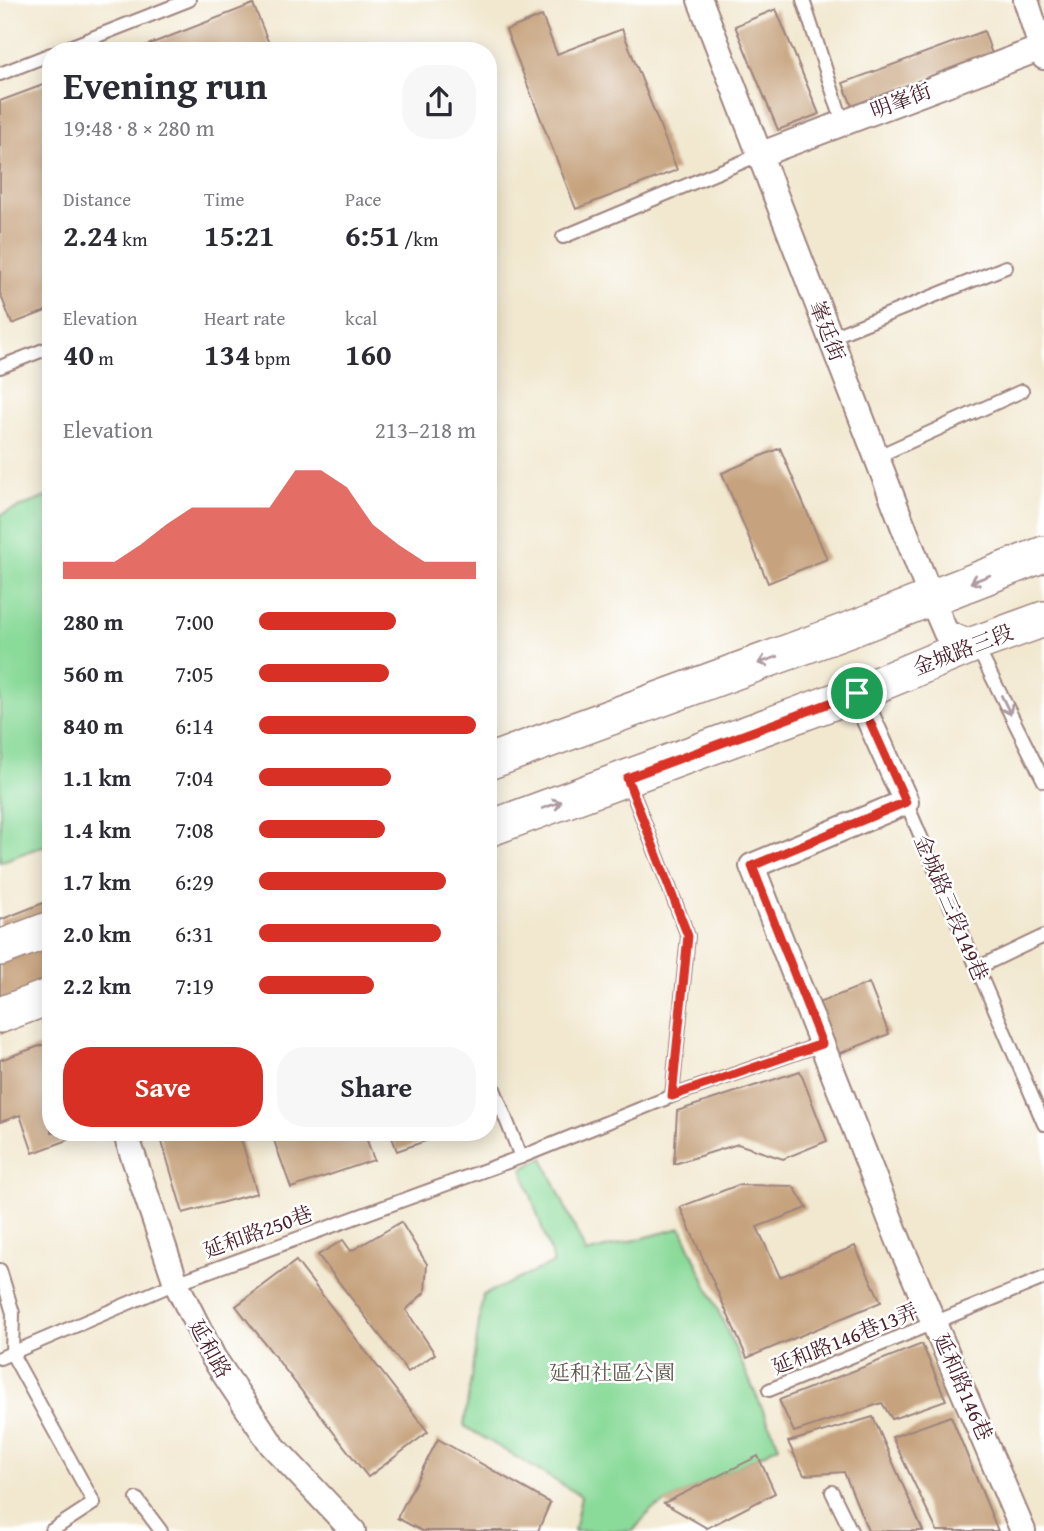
<!DOCTYPE html>
<meta charset="utf-8">
<style>
:root{--surface:#fff;--page:#f7f7f7;--text:#2b2b33;--muted:#7c7c81;--accent:#d93025}
body{margin:0;font-family:"Gentium Book Plus","Noto Serif TC",serif;background:var(--page);color:var(--text);height:100vh;display:flex;flex-direction:column;font-size:26px;white-space:nowrap}
*{box-sizing:border-box;margin:0}
p{font-size:23px;color:var(--muted)}
.icon{flex:none;width:38px;height:38px;fill:none;stroke:currentColor;stroke-width:2;stroke-linecap:round;stroke-linejoin:round}
.map{position:relative;flex:1;overflow:hidden}
.details{position:absolute;left:42px;top:42px;width:455px;height:1099px;display:flex;flex-direction:column;background:var(--surface);border-radius:28px;box-shadow:0 4px 18px #0003}
.details>*{flex:none}
.pin{position:absolute;display:grid;place-items:center;width:60px;height:60px;color:#fff;margin:-30px;border:4px solid #fff;border-radius:50%;box-shadow:0 2px 7px #0007}
.round{display:grid;place-items:center;flex:none;width:74px;height:74px;border-radius:28px;background:var(--page)}
.summary{display:flex;align-items:center;justify-content:space-between;height:119px;padding:0 21px}
h1{font-size:38px;font-weight:700;line-height:52px}
.stats{display:grid;grid-template-columns:repeat(3,1fr);gap:10px;height:119px;padding:7px 21px}
.stats div{display:grid;align-content:center}
.stats b{font-size:30px;font-weight:700}
.stats small{font-size:19px;font-weight:400}
.stats p{font-size:19px}
.chart{height:196px;padding:14px 21px}
.chart p{display:flex;justify-content:space-between}
.chart svg{width:100%;height:126px;margin-top:7px;fill:var(--accent);opacity:.7}
.primary-button{display:flex;gap:14px;margin-top:auto;padding:14px 21px}
.primary-button a{flex:1;height:80px;border-radius:28px;background:var(--accent);color:#fff;font-size:28px;font-weight:700;line-height:80px;text-align:center}
.primary-button a+a{background:var(--page);color:var(--text)}
ul{padding:0 21px;list-style:none;font-size:23px}
li{display:grid;grid-template-columns:112px 84px 1fr;align-items:center;height:52px}
li i{height:18px;border-radius:9px;background:var(--accent)}
.map>svg:first-child{display:block}
.green{fill:#8ada9a;stroke:#6a7c62;stroke-width:2}
.building{fill:#c6a37e}
.lines{fill:none;stroke-linecap:round;stroke-linejoin:round}
.lane-casing{stroke:#9e847e;stroke-width:16}
.street-casing{stroke:#9e847e;stroke-width:28}
.secondary-casing{stroke:#9e847e;stroke-width:38}
.lane{stroke:#fff;stroke-width:12}
.street{stroke:#fff;stroke-width:24}
.secondary{stroke:#fff;stroke-width:35}
.oneway{stroke:#ae9aa0}
.route-casing{stroke:#fff;stroke-width:14}
.route{stroke:#d93025;stroke-width:9}
.labels{text-anchor:middle;stroke-width:5;stroke-linejoin:round;paint-order:stroke}
.street-label{font-size:21px;fill:#4a1f2b;stroke:#fff}
.park-label{font-size:21px;fill:#5d574c;stroke:#fff}
</style>
<div class="map">
<svg width="1044" height="1531" viewBox="0 0 1044 1531">
<rect width="100%" height="100%" fill="#fff"/>
<filter id="ink" filterUnits="userSpaceOnUse"><feTurbulence type="fractalNoise" baseFrequency=".0143" numOctaves="2"/><feDisplacementMap in="SourceGraphic" scale="14" xChannelSelector="R" yChannelSelector="G"/><feConvolveMatrix kernelMatrix="1 2 1 2 8 2 1 2 1" color-interpolation-filters="sRGB"/></filter>
<filter id="wash" filterUnits="userSpaceOnUse"><feTurbulence type="fractalNoise" baseFrequency=".00686" numOctaves="4" result="noise"/><feDisplacementMap in="SourceGraphic" scale="28" xChannelSelector="R" yChannelSelector="G"/><feGaussianBlur stdDeviation="1.57" result="paint"/><feColorMatrix in="noise" values="0 0 0 0 0 0 0 0 0 0 0 0 0 0 0 0 0 1.4 0 .05"/><feComposite in="paint" operator="in"/></filter>
<g filter="url(#wash)">
<rect width="100%" height="100%" fill="#f2e8d0"/>
<!-- green -->
<g class="green">
<path d="M51,495V843L0,862V515Z"/>
<path d="M543,1158L586,1253L681,1228L779,1446L651,1510L633,1531H574L581,1496L464,1426L483,1295L554,1263L522,1169Z"/>
</g>
<g id="blocks">
<!-- building -->
<g class="building">
<path d="M253,4L272,51H132Z"/>
<path d="M776,9L819,114L778,130L735,26Z"/>
<path d="M542,16L557,54L622,29L677,170L576,209L506,30Z"/>
<path d="M984,31L992,54L852,106L843,83Z"/>
<path d="M51,82V309L12,324L0,293V101Z"/>
<path d="M780,448L827,559L768,583L722,473Z"/>
<path d="M51,900V1015L0,1034V920Z"/>
<path d="M869,983L889,1034L833,1056L813,1005Z"/>
<path d="M51,1042V1132H66L68,1140L33,1153L20,1115L0,1122V1060Z"/>
<path d="M800,1071L827,1141L783,1159L738,1144L674,1164L677,1111Z"/>
<path d="M159,1132H239L257,1193L183,1213Z"/>
<path d="M271,1132H364L374,1160L291,1188Z"/>
<path d="M390,1132H448V1133L397,1151Z"/>
<path d="M738,1185L793,1186L807,1208L757,1227L780,1277L855,1246L881,1302L747,1358L680,1207Z"/>
<path d="M401,1222L427,1264L425,1292L406,1310L435,1354L408,1372L318,1255L343,1240L351,1251Z"/>
<path d="M296,1261L428,1432L368,1477L236,1306Z"/>
<path d="M922,1344L946,1400L892,1419L882,1403L794,1432L779,1400Z"/>
<path d="M951,1416L998,1531H937L892,1437Z"/>
<path d="M873,1417L923,1531H868L844,1472L804,1475L788,1442Z"/>
<path d="M438,1439L550,1503L538,1531H422L397,1518Z"/>
<path d="M758,1456L775,1493L707,1528L664,1503Z"/>
</g>
</g>
</g>
<g filter="url(#ink)">
<use href="#blocks" fill-opacity="0" stroke="#9e847e" stroke-width="2"/>
<g class="lines">
<defs>
<g id="lane">
<path d="M803,0L843,123"/>
<path d="M59,51L189,0"/>
<path d="M0,74L51,54"/>
<path d="M563,237L759,155"/>
<path d="M829,338L1006,267"/>
<path d="M0,367L51,347"/>
<path d="M876,457L1022,391"/>
<path d="M977,647L1044,781"/>
<path d="M906,802L1044,1124"/>
<path d="M977,968L1044,936"/>
<path d="M488,1074L521,1157"/>
<path d="M672,1096L822,1044"/>
<path d="M0,1270L13,1313L12,1354L94,1503L51,1531"/>
<path d="M0,1358L176,1283L521,1157L672,1096L688,936L627,778"/>
<path d="M769,1390L1044,1278"/>
<path d="M832,1492L851,1531"/>
<path d="M137,1499L161,1531"/>
</g>
<g id="street">
<path d="M700,0L931,598L946,633L975,644"/>
<path d="M1026,0L1044,57"/>
<path d="M759,155L1044,47"/>
<path d="M857,693L906,802L752,866L900,1244L1023,1531"/>
<path d="M125,1132L176,1283L213,1357L272,1445L353,1531"/>
</g>
<g id="secondary">
<path d="M488,762L854,628L1044,554"/>
<path d="M488,829L857,693L975,644L1044,619"/>
<path d="M0,948L51,929"/>
<path d="M0,1015L51,996"/>
</g>
</defs>
<!-- lane casing -->
<use href="#lane" class="lane-casing"/>
<!-- street casing -->
<use href="#street" class="street-casing"/>
<!-- secondary casing -->
<use href="#secondary" class="secondary-casing"/>
<!-- lane -->
<use href="#lane" class="lane"/>
<!-- street -->
<use href="#street" class="street"/>
<!-- secondary -->
<use href="#secondary" class="secondary"/>
</g>
<!-- one-way arrows -->
<defs><path id="oneway-shaft" d="M-6 0H5M1.5-3L5.5 0L1.5 3" fill="none" stroke-width="1.6" stroke-linecap="round" stroke-linejoin="round" transform="scale(1.75)"/></defs>
<g class="oneway">
<use href="#oneway-shaft" transform="translate(980 579) rotate(159)"/>
<use href="#oneway-shaft" transform="translate(768 660) rotate(160)"/>
<use href="#oneway-shaft" transform="translate(1006 705) rotate(64)"/>
<use href="#oneway-shaft" transform="translate(552 805) rotate(-20)"/>
</g>
</g>
<g class="lines" filter="url(#ink)">
<defs>
<path id="route" d="M857,693L906,802L752,866L822,1044L672,1096L688,936L627,778Z"/>
</defs>
<!-- route casing -->
<use href="#route" class="route-casing"/>
<!-- route -->
<use href="#route" class="route"/>
</g>
<g class="labels">
<!-- street labels -->
<g class="street-label">
<text transform="translate(901 101) rotate(-21)" y="7">明峯街</text>
<text transform="translate(827 331) rotate(69)" y="7">峯廷街</text>
<text transform="translate(963 650) rotate(-21)" y="7">金城路三段</text>
<text transform="translate(951 908) rotate(67)" y="7">金城路三段149巷</text>
<text transform="translate(258 1232) rotate(-20)" y="7">延和路250巷</text>
<text transform="translate(845 1339) rotate(-22)" y="7">延和路146巷13弄</text>
<text transform="translate(210 1349) rotate(61)" y="7">延和路</text>
<text transform="translate(963 1387) rotate(66)" y="7">延和路146巷</text>
</g>
<!-- park labels -->
<g class="park-label">
<text x="612" y="1380">延和社區公園</text>
</g>
</g>
</svg>
<div class="pin" style="left:857px;top:693px;background:#1e9e55"><svg class="icon" aria-label="arrive" viewBox="0 0 24 24"><path d="M6 21V4h12l-3 4 3 4H6"/></svg></div>
<section class="details">
<div class="summary"><div><h1>Evening run</h1><p>19:48 · 8 × 280 m</p></div><a class="round"><svg class="icon" aria-label="share" viewBox="0 0 24 24"><path d="M12 15V3M7 8l5-5 5 5M5 13v7h14v-7"/></svg></a></div>
<div class="stats">
<div><p>Distance</p><b>2.24<small> km</small></b></div>
<div><p>Time</p><b>15:21</b></div>
<div><p>Pace</p><b>6:51<small> /km</small></b></div>
</div>
<div class="stats">
<div><p>Elevation</p><b>40<small> m</small></b></div>
<div><p>Heart rate</p><b>134<small> bpm</small></b></div>
<div><p>kcal</p><b>160</b></div>
</div>
<div class="chart"><p><span>Elevation</span>213–218 m</p>
<svg viewBox="0 0 160 44" preserveAspectRatio="none"><path d="M0 44V38L10 38L20 38L30 32L40 25L50 19L60 19L70 19L80 19L90 6L100 6L110 12L120 25L130 32L140 38L150 38L160 38V44z"/></svg>
</div>
<ul>
<li><b>280 m</b>7:00<i style="width:63%"></i></li>
<li><b>560 m</b>7:05<i style="width:60%"></i></li>
<li><b>840 m</b>6:14<i style="width:100%"></i></li>
<li><b>1.1 km</b>7:04<i style="width:61%"></i></li>
<li><b>1.4 km</b>7:08<i style="width:58%"></i></li>
<li><b>1.7 km</b>6:29<i style="width:86%"></i></li>
<li><b>2.0 km</b>6:31<i style="width:84%"></i></li>
<li><b>2.2 km</b>7:19<i style="width:53%"></i></li>
</ul>
<div class="primary-button"><a>Save</a><a>Share</a></div>
</section>
</div>
